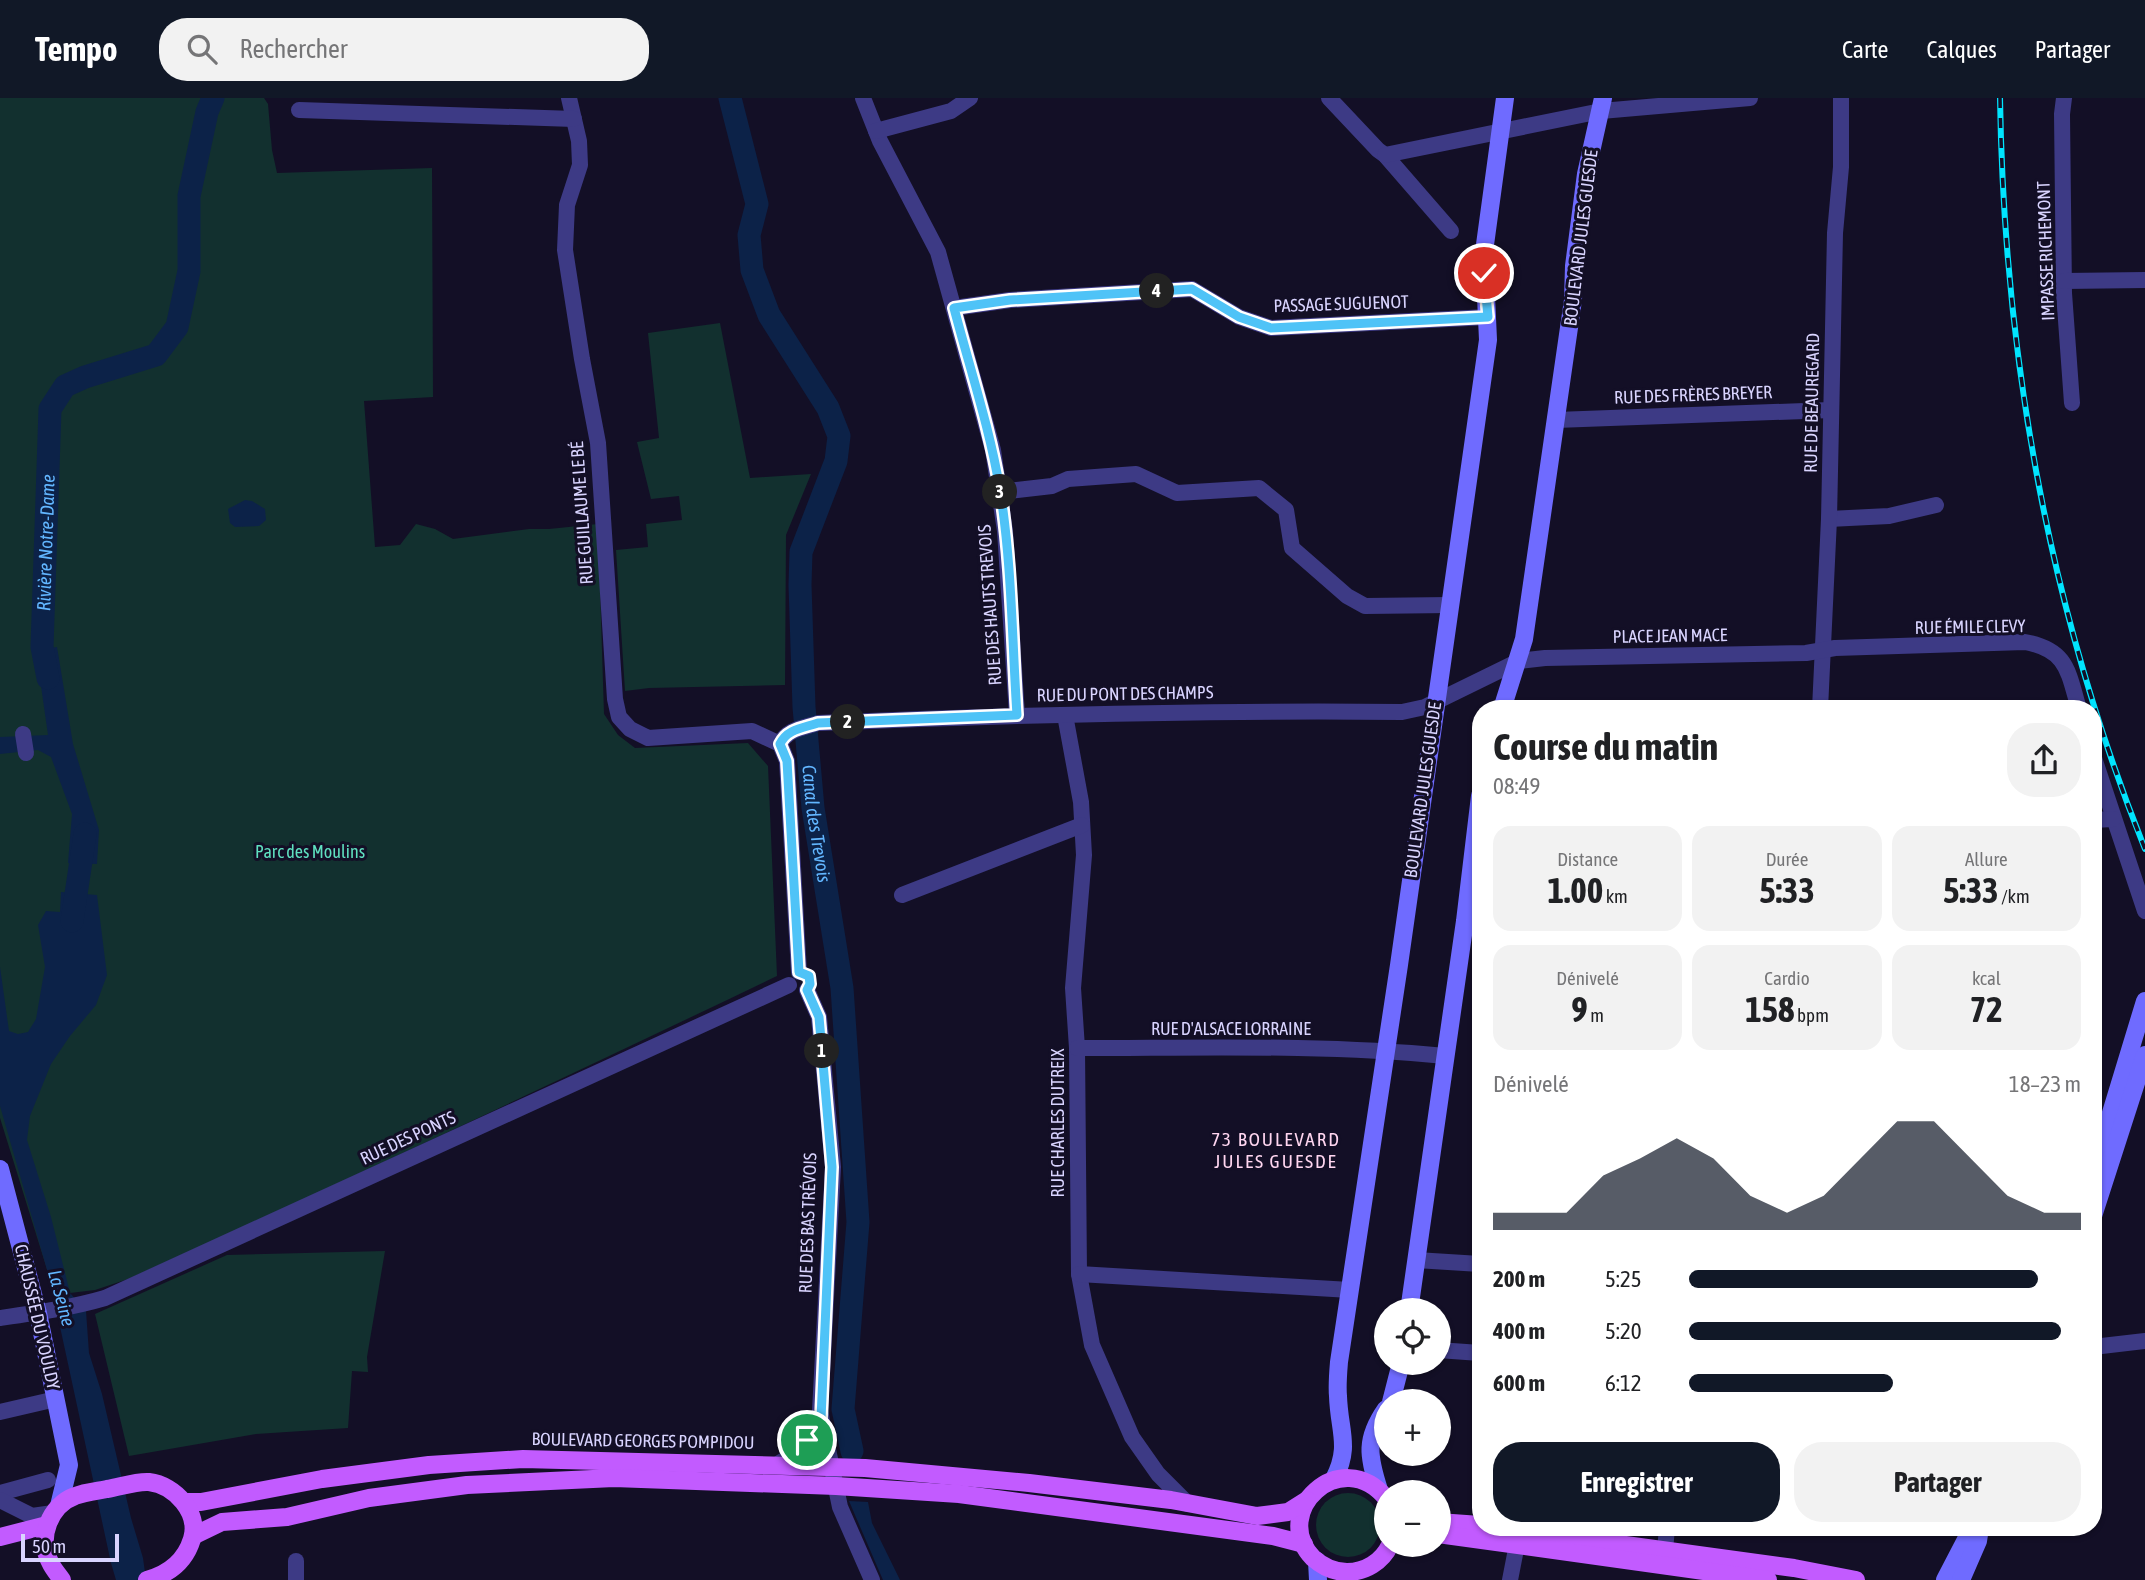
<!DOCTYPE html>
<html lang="fr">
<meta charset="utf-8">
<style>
:root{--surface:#fff;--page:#f2f2f2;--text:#202124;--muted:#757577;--accent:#111827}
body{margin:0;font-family:"Asap Condensed",sans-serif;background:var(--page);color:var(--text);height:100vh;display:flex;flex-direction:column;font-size:26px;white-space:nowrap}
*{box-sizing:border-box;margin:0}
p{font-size:23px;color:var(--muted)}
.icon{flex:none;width:38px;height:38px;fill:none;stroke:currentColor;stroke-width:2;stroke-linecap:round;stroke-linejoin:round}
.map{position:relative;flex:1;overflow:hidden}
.side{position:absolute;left:1472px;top:602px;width:630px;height:836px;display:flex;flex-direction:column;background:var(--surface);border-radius:28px;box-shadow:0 2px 5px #0004}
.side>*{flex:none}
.controls{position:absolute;left:1374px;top:1200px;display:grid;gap:14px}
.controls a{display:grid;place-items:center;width:77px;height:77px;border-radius:50%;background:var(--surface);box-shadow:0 2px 5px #0004;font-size:35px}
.scale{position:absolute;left:21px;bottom:18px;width:98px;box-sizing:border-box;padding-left:7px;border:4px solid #d9d4ff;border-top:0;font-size:19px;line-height:24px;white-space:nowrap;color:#d9d4ff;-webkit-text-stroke:5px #130f26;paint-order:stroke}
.pin{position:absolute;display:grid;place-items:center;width:60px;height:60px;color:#fff;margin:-30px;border:4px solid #fff;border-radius:50%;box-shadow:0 2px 7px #0007}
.km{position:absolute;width:35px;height:35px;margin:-18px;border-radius:50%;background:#222;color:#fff;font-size:19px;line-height:35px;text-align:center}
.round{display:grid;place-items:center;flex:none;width:74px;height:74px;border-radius:28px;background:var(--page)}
.headline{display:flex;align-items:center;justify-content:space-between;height:119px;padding:0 21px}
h1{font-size:38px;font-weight:700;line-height:52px}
.metrics{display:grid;grid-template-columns:repeat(3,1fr);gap:10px;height:119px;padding:7px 21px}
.metrics div{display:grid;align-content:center;border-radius:18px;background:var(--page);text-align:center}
.metrics b{font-size:35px;font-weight:700}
.metrics small{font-size:19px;font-weight:400}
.metrics p{font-size:19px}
.chart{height:196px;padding:14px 21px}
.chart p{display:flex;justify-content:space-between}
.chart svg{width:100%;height:126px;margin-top:7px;fill:var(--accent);opacity:.7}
.action{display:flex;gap:14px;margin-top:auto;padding:14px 21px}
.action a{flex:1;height:80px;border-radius:28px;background:var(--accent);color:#fff;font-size:28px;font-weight:700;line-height:80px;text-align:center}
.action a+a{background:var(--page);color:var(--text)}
ul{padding:0 21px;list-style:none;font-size:23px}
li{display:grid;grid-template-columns:112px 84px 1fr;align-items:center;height:52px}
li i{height:18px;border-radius:9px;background:var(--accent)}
header{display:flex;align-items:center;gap:42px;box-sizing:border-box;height:98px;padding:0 35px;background:var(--accent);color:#fff}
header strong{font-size:33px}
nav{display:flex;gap:38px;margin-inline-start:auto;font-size:24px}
.search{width:490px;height:63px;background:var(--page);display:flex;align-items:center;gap:18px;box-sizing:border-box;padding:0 24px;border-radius:28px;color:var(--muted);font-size:26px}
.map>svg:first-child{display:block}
.green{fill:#12302f}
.water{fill:#0c2248}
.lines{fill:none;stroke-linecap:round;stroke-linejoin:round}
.river{stroke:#0c2248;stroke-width:23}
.street{stroke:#3d3a85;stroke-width:16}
.secondary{stroke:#6f6bff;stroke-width:18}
.primary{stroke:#c25bff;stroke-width:18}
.rail-casing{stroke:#00e5ff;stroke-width:6}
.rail{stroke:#130f26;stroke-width:3.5;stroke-dasharray:10;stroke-linecap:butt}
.route-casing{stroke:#fff;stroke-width:14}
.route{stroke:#4fc3f7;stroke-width:9}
.labels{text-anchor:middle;stroke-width:6;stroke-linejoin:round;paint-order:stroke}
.street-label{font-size:18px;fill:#d9d4ff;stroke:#130f26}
.park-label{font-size:18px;fill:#5fe0c0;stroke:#130f26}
.water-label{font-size:19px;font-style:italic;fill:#62b6ff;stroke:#130f26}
.neighbourhood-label{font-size:19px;letter-spacing:2px;fill:#ffd6f0;stroke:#130f26}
</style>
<header>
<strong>Tempo</strong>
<div class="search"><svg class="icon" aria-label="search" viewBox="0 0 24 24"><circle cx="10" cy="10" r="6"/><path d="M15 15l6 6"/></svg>Rechercher</div>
<nav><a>Carte</a><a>Calques</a><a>Partager</a></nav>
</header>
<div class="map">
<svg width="2145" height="1482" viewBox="0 0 2145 1482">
<rect width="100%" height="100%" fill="#130f26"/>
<!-- green -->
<g class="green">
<path d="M0,0H264L268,6L272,52L277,75L432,70L433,299L364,303L375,449L400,447L416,426L435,431L453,441L529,431H549L598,426L604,616L618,637L635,650L748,645L768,668L777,878C562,981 346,1083 128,1181L95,1192L70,1195L69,1193L55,1197L0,1020Z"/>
<path d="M720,225L750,380L811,376L786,437L785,587L649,590L625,593L616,452L648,449L646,426L682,422L679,398L651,401L637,344L659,340L648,235Z"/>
<path d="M385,1153L367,1259L368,1274L352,1273L348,1330L256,1336L129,1358L95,1216L227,1157Z"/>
<circle cx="1348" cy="1427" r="32"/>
</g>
<!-- water -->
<g class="water">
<path d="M245,402L252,403L265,411L266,422L259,428L235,429L230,425L228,411Z"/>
<path d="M57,549L73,646L99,732L97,766L68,765L72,716L51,659L38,652L0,656V639L48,637L36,553Z"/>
<path d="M61,794L97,797L107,877L96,907L70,938L51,966L30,1018L27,1042L51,1119L70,1195L86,1213L89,1255L102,1296L131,1420L143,1460L146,1482H116L111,1465L59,1224L60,1217L0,1008V869L9,933L18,936L28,934L36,921L45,869L38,827L46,813L60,814Z"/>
<path d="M849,1403L868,1404L872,1425L900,1482H883Z"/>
</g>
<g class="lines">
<!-- river -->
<g class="river">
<path id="s1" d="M730,0L757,106L749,137L752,172L769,217L828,310L839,338L836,363L801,454L800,487L804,609L813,710L842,890L858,1124L843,1311L852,1353"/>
<path id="s2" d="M48,580L42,549L50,311L65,288L85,279L156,257L177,229L189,173V98L207,14L213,0"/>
<path d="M72,823L85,736"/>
</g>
<!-- street -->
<g class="street">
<path d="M569,0L579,43L580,67L567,107L565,152L582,261L598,345L615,601L619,619L630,631L648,640L752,633L780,646"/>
<path d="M863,0L880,43L938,154L993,352L1005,433L1017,617"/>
<path d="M1329,0L1378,52L1385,57L1451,133"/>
<path d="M2064,0L2062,16L2064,195L2072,305"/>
<path d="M299,12L574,21"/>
<path d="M876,33L951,13L970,0"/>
<path d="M1385,57L1601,13L1750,0"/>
<path d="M2064,183L2145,182"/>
<path d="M954,210L1010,202L1192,191L1239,219L1271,230L1488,219"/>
<path d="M1556,322L1831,312"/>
<path d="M1000,394L1052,388L1068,381L1136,376L1177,395L1259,390L1286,412L1292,450L1347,498L1365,508L1450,507"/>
<path d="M1829,421L1889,418L1936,407"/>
<path d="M1820,611L1829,421L1835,135L1841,69V0"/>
<path d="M1065,617L1081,704L1084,757L1073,890L1077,950L1079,1176L1092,1247L1132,1339L1158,1376L1188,1406"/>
<path d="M23,636L26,655"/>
<path d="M780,646C787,631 803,630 818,625C1012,617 1207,612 1402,614L1425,609L1519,563L1545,560L1806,555L1835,550L2025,544C2068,552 2068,574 2079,611"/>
<path d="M780,646L787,663L799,874"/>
<path d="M2093,657L2145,813"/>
<path d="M2093,722L2113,721"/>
<path d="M902,797L1082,727"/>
<path d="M807,892L819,919L833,1069L820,1313L840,1409L872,1482"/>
<path d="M1077,950C1200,950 1322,946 1445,958"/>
<path d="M1416,1162L1480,1166"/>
<path d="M1079,1176L1350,1192"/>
<path d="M0,1220C35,1215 71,1210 105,1200L789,887"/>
<path d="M2093,1249L2145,1243"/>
<path d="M1438,1252L1480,1255"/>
<path d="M0,1314L56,1301"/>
<path d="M778,1366L798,1353L821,1321"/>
<path d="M0,1395L48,1382"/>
<path d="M0,1402L32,1418L53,1415"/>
<path d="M1665,1452L1667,1430"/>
<path d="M296,1482V1463"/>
<path d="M1510,1482L1517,1446"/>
</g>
<!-- secondary -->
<g class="secondary">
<path d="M1502,611L1524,541L1573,202L1574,168L1586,76L1603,0"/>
<path d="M0,1071L38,1215L69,1367L59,1408"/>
<path d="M2093,1074L2145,903"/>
<path d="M2093,1118L2145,957"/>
<path d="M1409,1213L1465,823L1480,698"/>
<path d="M1391,1304L1401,1265"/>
<path d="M1334,1381C1351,1348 1339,1333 1338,1298C1337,1287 1338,1276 1339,1264L1399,867L1488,242L1484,154L1505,0"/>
<path d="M1379,1392C1368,1358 1365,1341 1386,1311"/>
<path d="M1317,1463L1318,1482"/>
<path d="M1945,1482L1972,1430"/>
<path d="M1961,1482L1978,1443L1980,1430"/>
</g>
<!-- primary -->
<g class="primary">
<path d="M1386,1400C1341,1346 1269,1414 1313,1460C1322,1468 1334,1474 1347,1474C1365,1474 1382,1464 1390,1447"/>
<path d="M184,1404H201L322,1381L429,1367L523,1361L865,1370L1029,1385L1171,1402L1257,1418L1288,1414L1307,1402"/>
<path d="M1438,1424L1480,1427"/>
<path d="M1502,1430L1794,1470L1856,1482"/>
<path d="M1438,1436L1768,1482"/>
<path d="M193,1438L222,1424L287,1419L369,1400L467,1387L614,1380L836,1388L959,1396L1273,1438L1304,1446"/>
<path d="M0,1439L47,1427"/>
<path d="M62,1482C58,1476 53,1471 50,1464C37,1440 50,1407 75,1398C85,1394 97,1393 107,1391C120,1389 136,1383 149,1384C175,1387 200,1415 192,1441C185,1464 169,1476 147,1482"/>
</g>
<defs>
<path id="rail" d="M2000,0C2004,257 2049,512 2145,751"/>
</defs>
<!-- rail casing -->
<use href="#rail" class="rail-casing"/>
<!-- rail -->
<use href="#rail" class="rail"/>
</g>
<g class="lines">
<defs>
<path id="route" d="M807,1342L821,1321L832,1069L819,919L807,892L810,886L809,878L799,874L787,663L780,646C787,631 803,630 818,625L1017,617C1012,543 1012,466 1000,392C990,331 970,271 954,210L1010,202L1192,191L1239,219L1271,230L1488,219L1484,175"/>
</defs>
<!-- route casing -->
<use href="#route" class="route-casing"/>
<!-- route -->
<use href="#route" class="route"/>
</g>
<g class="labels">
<!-- street labels -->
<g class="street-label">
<text transform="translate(1581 140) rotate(-83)" y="6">BOULEVARD JULES GUESDE</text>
<text transform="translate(2046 153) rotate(-92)" y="6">IMPASSE RICHEMONT</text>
<text transform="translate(1341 206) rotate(-2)" y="6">PASSAGE SUGUENOT</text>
<text transform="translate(1693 297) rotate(-2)" y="6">RUE DES FRÈRES BREYER</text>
<text transform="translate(1812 305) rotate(-89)" y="6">RUE DE BEAUREGARD</text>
<text transform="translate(582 415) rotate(-94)" y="6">RUE GUILLAUME LE BÉ</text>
<text transform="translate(990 507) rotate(-94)" y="6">RUE DES HAUTS TREVOIS</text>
<text transform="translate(1970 529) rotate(-1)" y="6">RUE ÉMILE CLEVY</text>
<text transform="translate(1670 538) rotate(-1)" y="6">PLACE JEAN MACE</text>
<text transform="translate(1125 596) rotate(-1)" y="6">RUE DU PONT DES CHAMPS</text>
<text transform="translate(1423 692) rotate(-82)" y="6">BOULEVARD JULES GUESDE</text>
<text x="1231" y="937">RUE D'ALSACE LORRAINE</text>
<text transform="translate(1058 1025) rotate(-90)" y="6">RUE CHARLES DUTREIX</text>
<text transform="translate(408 1040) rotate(-25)" y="6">RUE DES PONTS</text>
<text transform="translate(808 1125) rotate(-88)" y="6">RUE DES BAS TRÉVOIS</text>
<text transform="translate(37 1219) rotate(77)" y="6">CHAUSSÉE DU VOULDY</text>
<text transform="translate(643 1343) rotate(1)" y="6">BOULEVARD GEORGES POMPIDOU</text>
</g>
<!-- park labels -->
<g class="park-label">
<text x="310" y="760">Parc des Moulins</text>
</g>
<!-- water labels -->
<g class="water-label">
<text dy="7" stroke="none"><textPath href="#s2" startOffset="136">Rivière Notre-Dame</textPath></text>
<text dy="7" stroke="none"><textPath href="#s1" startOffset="760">Canal des Trevois</textPath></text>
<text transform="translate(62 1200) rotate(75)" y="7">La Seine</text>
</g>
<!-- neighbourhood labels -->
<g class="neighbourhood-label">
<text x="1276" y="1048">73 BOULEVARD<tspan x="1276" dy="22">JULES GUESDE</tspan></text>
</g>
</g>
</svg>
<div class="controls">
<a><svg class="icon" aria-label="locate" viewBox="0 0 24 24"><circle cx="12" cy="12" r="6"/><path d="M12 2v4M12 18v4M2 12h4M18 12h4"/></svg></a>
<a>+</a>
<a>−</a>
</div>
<div class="scale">50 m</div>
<div class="pin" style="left:807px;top:1342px;background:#1e9e55"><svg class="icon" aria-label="arrive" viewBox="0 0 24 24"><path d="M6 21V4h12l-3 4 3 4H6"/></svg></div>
<div class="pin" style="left:1484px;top:175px;background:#d93025"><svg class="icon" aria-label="check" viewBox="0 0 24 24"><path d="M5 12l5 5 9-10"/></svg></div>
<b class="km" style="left:822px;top:953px">1</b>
<b class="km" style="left:848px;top:624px">2</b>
<b class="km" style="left:1000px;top:394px">3</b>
<b class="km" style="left:1157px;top:193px">4</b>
<section class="side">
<div class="headline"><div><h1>Course du matin</h1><p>08:49</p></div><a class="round"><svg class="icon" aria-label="share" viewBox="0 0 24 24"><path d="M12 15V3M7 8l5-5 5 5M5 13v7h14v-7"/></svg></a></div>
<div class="metrics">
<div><p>Distance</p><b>1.00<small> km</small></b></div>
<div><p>Durée</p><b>5:33</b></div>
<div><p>Allure</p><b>5:33<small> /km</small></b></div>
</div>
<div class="metrics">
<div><p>Dénivelé</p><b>9<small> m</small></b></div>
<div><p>Cardio</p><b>158<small> bpm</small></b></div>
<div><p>kcal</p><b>72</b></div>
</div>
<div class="chart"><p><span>Dénivelé</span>18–23 m</p>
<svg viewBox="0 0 160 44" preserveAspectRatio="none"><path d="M0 44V38L10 38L20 38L30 25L40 19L50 12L60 19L70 32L80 38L90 32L100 19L110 6L120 6L130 19L140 32L150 38L160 38V44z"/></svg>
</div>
<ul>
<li><b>200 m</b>5:25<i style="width:89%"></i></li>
<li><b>400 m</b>5:20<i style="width:95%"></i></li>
<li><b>600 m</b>6:12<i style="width:52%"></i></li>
</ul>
<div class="action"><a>Enregistrer</a><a>Partager</a></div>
</section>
</div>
